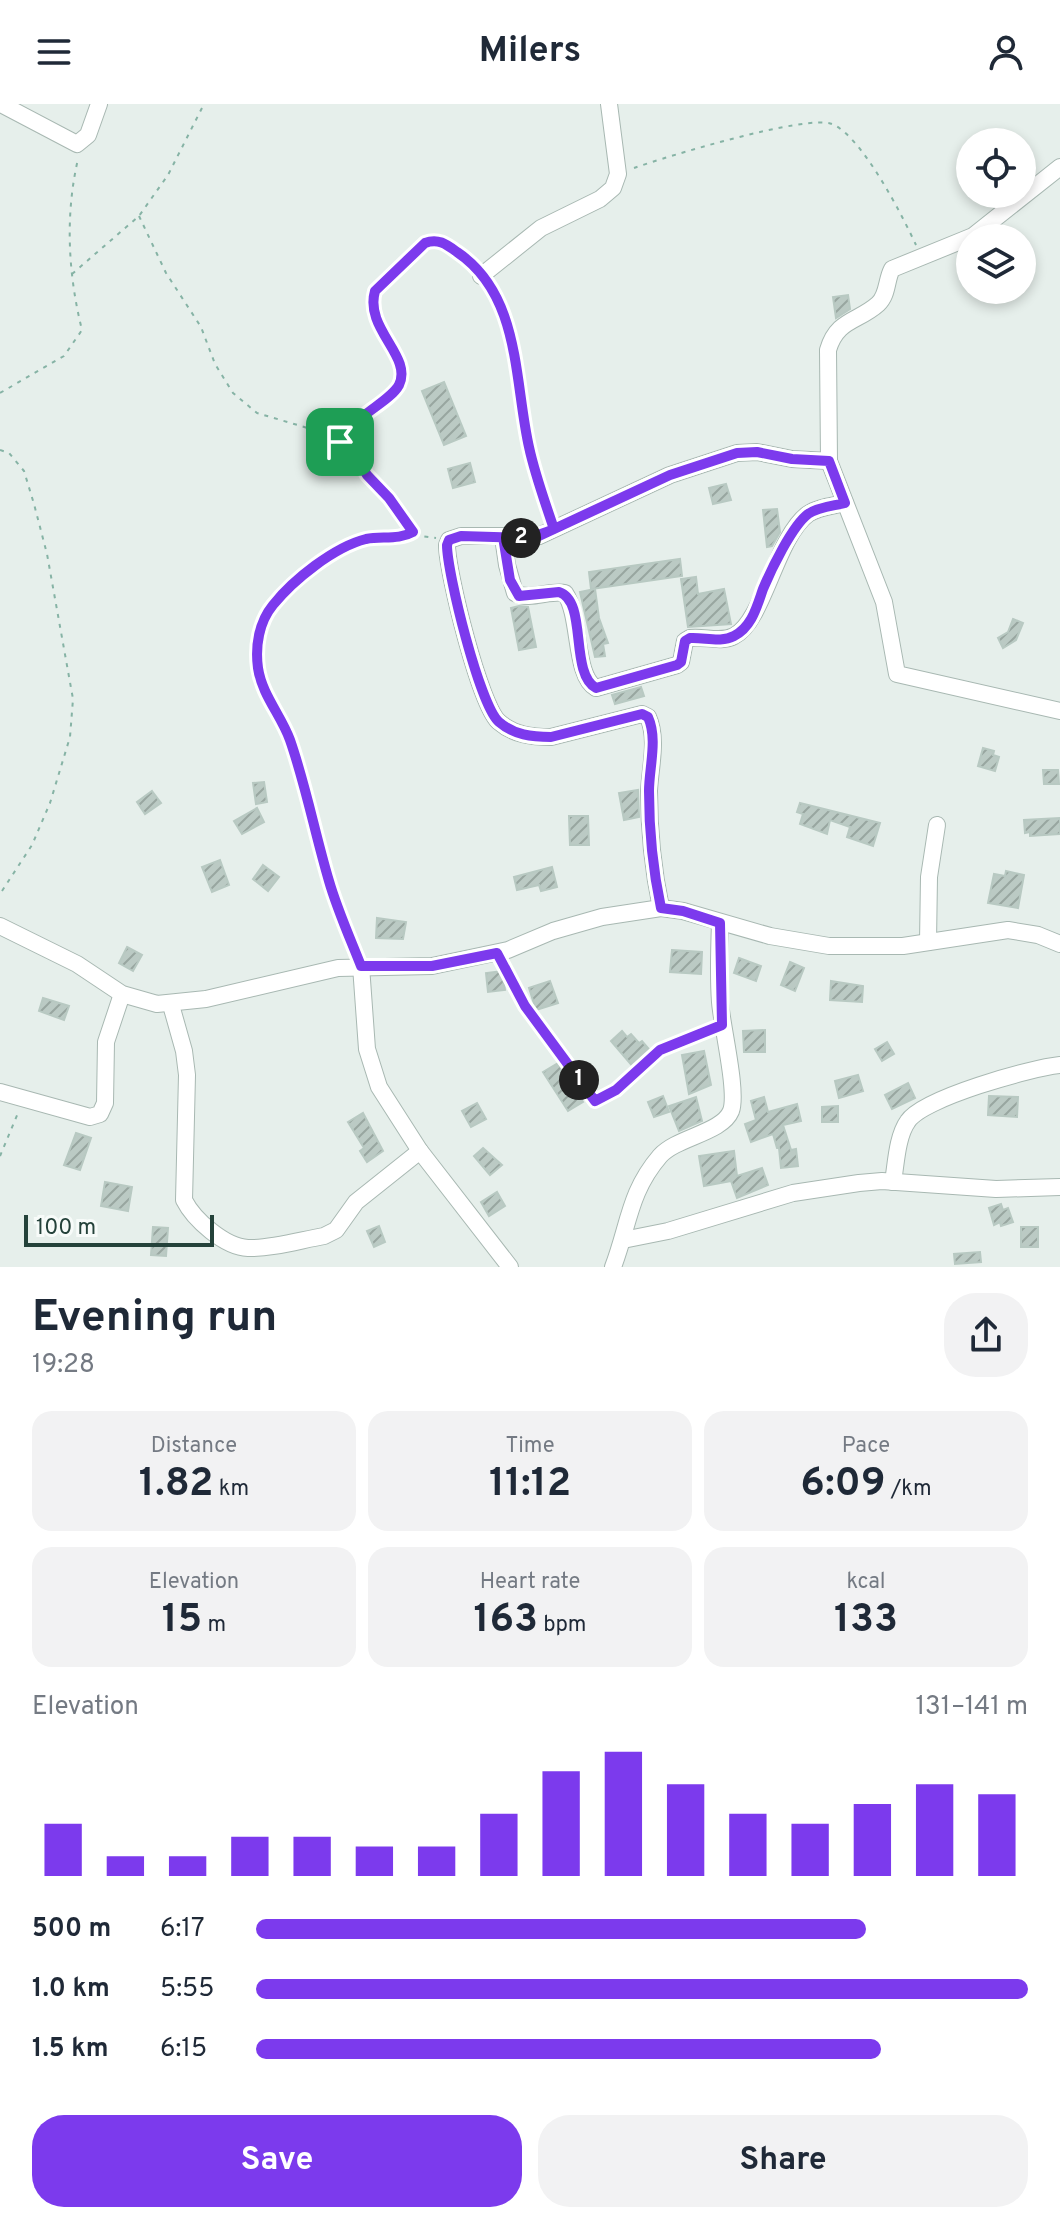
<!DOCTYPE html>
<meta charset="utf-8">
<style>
:root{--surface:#fff;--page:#f2f2f3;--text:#1f2937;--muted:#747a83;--accent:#7c3aed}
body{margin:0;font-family:Overpass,sans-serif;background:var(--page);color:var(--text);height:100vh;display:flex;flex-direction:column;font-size:30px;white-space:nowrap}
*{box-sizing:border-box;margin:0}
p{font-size:26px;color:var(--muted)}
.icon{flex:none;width:44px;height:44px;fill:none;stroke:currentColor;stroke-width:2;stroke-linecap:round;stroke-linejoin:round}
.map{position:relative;height:1163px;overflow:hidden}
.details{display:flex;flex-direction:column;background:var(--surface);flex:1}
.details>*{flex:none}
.controls{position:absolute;left:956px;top:24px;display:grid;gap:16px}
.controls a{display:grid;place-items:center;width:80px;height:80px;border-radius:50%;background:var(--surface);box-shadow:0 4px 12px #0003;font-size:40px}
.scale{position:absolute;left:24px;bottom:20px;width:190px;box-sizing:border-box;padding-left:8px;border:4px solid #24423a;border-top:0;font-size:22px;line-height:28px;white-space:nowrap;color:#24423a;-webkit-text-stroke:6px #f7fbf9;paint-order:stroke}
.pin{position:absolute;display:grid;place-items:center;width:68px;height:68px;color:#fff;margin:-34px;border-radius:16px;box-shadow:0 4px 12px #0006}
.km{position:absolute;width:40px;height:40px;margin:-20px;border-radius:50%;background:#222;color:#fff;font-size:22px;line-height:40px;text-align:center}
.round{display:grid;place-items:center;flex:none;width:84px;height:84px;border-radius:32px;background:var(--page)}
.summary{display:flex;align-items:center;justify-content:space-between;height:136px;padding:0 32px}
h1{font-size:44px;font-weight:700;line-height:60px}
.stats{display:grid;grid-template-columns:repeat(3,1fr);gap:12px;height:136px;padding:8px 32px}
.stats div{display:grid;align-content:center;border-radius:20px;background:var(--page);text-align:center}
.stats b{font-size:40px;font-weight:700}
.stats small{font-size:22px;font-weight:400}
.stats p{font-size:22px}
.chart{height:224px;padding:16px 32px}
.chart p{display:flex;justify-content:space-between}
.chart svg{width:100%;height:144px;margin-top:8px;stroke:var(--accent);stroke-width:6}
.primary-button{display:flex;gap:16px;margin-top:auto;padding:16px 32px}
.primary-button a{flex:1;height:92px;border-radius:32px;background:var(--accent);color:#fff;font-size:32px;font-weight:700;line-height:92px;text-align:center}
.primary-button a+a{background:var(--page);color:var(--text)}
ul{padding:0 32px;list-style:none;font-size:26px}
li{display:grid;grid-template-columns:128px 96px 1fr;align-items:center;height:60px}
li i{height:20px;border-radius:10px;background:var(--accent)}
header{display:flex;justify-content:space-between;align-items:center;height:104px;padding:0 32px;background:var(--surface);font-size:36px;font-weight:700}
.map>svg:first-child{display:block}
.building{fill:url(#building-hatch);stroke:#b8c9c2;stroke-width:2}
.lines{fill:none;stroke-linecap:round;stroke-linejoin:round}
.minor-casing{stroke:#a8b8b2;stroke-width:18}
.path{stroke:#86b3a5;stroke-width:2;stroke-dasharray:4 6;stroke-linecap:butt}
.minor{stroke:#fff;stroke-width:16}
.route-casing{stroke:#fff;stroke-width:16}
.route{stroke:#7c3aed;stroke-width:10}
</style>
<header><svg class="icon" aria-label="menu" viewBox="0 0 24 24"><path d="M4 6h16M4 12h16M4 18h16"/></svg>Milers<svg class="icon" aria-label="person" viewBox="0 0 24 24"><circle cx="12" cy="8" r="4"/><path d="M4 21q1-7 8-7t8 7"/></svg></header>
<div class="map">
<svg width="1060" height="1163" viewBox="0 0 1060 1163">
<defs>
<pattern id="building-hatch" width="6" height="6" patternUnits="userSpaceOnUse" patternTransform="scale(2)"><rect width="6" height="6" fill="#bbcac4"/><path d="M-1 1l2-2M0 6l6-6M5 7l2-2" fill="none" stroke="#98a6a0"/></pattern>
</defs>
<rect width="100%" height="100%" fill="#e6efeb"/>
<!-- building -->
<g class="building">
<path d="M848,191L850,205L836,214L833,193Z"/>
<path d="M444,278L466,332L444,341L422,287Z"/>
<path d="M470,359L475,378L453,384L448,365Z"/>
<path d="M726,380L731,396L713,400L709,384Z"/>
<path d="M777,405L780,428L772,442L767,443L763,406Z"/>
<path d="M680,455L682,472L591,485L589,468Z"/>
<path d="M696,473L698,490L724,485L731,520L688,523L681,475Z"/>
<path d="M595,485L599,514L608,539L603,540L605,552L595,553L580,488Z"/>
<path d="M519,502L528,503L536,543L519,546L511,504Z"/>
<path d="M1013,515L1023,519L1016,536L1003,544L998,534L1008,528Z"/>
<path d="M641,583L644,592L615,600L612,591Z"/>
<path d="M983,644L994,647L993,651L999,653L995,667L978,662Z"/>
<path d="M1043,666H1058L1059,680H1044Z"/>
<path d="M264,678L267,698L256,700L253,679Z"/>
<path d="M638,686L639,713L624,716L619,689Z"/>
<path d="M152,687L161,699L145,710L137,698Z"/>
<path d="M800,699L880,719L873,742L847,733L850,723L830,716L827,730L800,720L803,710L797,708Z"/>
<path d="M257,704L264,718L242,730L234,717Z"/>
<path d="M569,712H588L589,741H570Z"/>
<path d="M1060,714V730L1030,732V728L1025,729L1024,716Z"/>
<path d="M220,756L229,781L212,788L202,763Z"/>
<path d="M263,761L279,773L268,787L253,775Z"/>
<path d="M552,763L557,783L541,787L539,781L517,786L514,773Z"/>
<path d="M1006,767L1024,771L1018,804L988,799L994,770L1005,772Z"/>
<path d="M377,814L406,818L403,835L376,834Z"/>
<path d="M127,843L142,851L133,867L119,859Z"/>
<path d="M672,846L702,848L701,870L670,868Z"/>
<path d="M739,854L761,862L756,877L734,869Z"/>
<path d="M790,858L804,864L795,887L781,881Z"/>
<path d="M502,867L505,886L488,888L486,869Z"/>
<path d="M550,877L558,899L536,906L529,884Z"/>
<path d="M831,877L863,882L862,898L830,896Z"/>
<path d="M43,894L69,902L64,916L39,907Z"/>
<path d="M765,926V948H744L743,927Z"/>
<path d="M622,927L627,933L631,930L639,939L642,937L653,950L635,965L611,937Z"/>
<path d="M887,938L894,950L882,957L875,945Z"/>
<path d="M704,947L711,981L689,990L682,951Z"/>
<path d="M558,959L583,998L568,1007L543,968Z"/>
<path d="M858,971L863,987L839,994L835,977Z"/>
<path d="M908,979L915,994L892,1005L885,991Z"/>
<path d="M663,992L669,1008L654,1013L648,998Z"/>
<path d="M989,992L1018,993L1017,1013L988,1011Z"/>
<path d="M696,993L702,1017L679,1027L669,1002Z"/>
<path d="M764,993L768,1008L797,1000L801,1017L783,1021L791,1046L796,1045L798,1062L781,1064L779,1044H777L773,1030L751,1038L745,1020L756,1016L751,997Z"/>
<path d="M477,999L486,1015L471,1023L462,1007Z"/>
<path d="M838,1002V1018H822V1003Z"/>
<path d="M363,1009L383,1047L367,1058L360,1047L364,1044L348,1018Z"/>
<path d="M76,1029L91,1034L80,1066L64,1061Z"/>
<path d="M483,1044L502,1061L490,1071L474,1052Z"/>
<path d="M734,1047L737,1072L762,1064L768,1081L737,1094L731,1077L704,1082L699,1052Z"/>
<path d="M105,1078L132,1083L128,1107L101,1102Z"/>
<path d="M497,1088L505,1102L489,1112L481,1098Z"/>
<path d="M1001,1100L1003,1106L1008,1104L1013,1118L1001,1122L1000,1118L994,1121L989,1104Z"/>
<path d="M379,1122L385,1138L374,1143L367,1127Z"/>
<path d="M153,1123L168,1124L166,1152L151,1151Z"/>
<rect x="1021" y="1123" width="17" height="20"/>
<path d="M980,1148L981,1158L955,1160L954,1150Z"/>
</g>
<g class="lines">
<defs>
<g id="minor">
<path d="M1,0L77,40L88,31L99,0"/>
<path d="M1060,63L973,132L892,165C886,176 888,191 878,200C858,218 837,215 828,246L829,357L884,498L897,570L1060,607"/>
<path d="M481,172L541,124L600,95L613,84L618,70L609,0"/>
<path d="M503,433L507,461L515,489C530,497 549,486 565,489C581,513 574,572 596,584L677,561L681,558L685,537L690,534C704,532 721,539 734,532C764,517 776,433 808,410C818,403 833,402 845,399"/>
<path d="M661,804C653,766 649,726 649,687C650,664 658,635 648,613L642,610L551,633C532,633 514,631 499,618C480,602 447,468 447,441L449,436L461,432H539L670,371L737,349L757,348L792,355L829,357"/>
<path d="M0,822L77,860L122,890L157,900L206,895L338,864L432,862L508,846L553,827L602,813L661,804L683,807L770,832L829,842H903L1008,826L1038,831L1060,840"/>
<path d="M928,838L929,773L937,721"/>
<path d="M361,862L367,945L379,983L420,1047L510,1163"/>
<path d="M171,901L184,947L187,971L184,1096C194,1116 225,1143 248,1144C271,1145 301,1136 324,1132L336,1126L356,1098L420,1047"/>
<path d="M0,988L90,1013L100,1010L105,999L106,938L122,890"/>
<path d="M893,1078C896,1060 897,1032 908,1017C923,994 1031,964 1060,961"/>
<path d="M623,1136L668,1127L793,1089L859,1079L882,1077L996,1085L1060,1083"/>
<path d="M613,1163C629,1121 629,1088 660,1052C677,1033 722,1029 731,1007C738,988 722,923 720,898C718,872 719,845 720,819"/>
</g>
</defs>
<!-- minor casing -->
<use href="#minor" class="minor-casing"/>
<!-- path -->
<g class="path">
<path d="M634,64C665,53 806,10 832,20C862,32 903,113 916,141"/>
<path d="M139,112L166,169L201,223L215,260L233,289L257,309L311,325L349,343L367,371L389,394L407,423L421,432L436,434"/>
<path d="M72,170L139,112L168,71L204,0"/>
<path d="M491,184C519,232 518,287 529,341C534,365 542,389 550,413"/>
<path d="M0,289L64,252L82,226C68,170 65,111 78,55"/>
<path d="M340,338C350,328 398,285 400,277C409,244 352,213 379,181C392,165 410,152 425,139C443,132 459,147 471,161"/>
<path d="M0,346L9,349L24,367L34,400L47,450L73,595L70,633L50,699L32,741L0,790"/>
<path d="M356,849L329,778L291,638L263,584L258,564L257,543L261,519L272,502L305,469L363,436L406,432L413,428"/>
<path d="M503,860L525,902L594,996L616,986L660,946L709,926"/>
<path d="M0,1052L18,1009"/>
</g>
<!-- minor -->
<use href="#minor" class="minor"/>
</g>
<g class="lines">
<defs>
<path id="route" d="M340,338L349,343L356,352L367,371L389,394L413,428C399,436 382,432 366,435C334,443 293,476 273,501C259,518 255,542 258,564C262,591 281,611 290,636C306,682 315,730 329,777C337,805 350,834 361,862H432L497,849L525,902L595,997L616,986L660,946L722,921L720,819L683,807L661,804C653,766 649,726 649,687C649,664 658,635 648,613L642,610L551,633C532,633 514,631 499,618C480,602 447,469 447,441L449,436L461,432L523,434L539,432L670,371L737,349L757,348L792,355L829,357L845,399C833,402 818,403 808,410C792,422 771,466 763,485C757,502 752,523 734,532C721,539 704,533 690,534L685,537L681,558L677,561L596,584C569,569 588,497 559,488L519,492L510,476L503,433C522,434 536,433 554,425C545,398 535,371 529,343C514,277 521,191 457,148C446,140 438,134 425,139L375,187C364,225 413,252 399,281C393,292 376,302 366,310C357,319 348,329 340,338"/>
</defs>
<!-- route casing -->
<use href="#route" class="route-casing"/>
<!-- route -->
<use href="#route" class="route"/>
</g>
</svg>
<div class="controls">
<a><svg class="icon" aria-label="locate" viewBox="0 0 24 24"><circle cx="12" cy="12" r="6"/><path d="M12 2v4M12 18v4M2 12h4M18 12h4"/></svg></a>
<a><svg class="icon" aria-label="layers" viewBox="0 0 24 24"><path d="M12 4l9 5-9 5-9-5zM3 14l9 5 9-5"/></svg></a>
</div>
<div class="scale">100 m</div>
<div class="pin" style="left:340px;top:338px;background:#1e9e55"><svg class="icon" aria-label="arrive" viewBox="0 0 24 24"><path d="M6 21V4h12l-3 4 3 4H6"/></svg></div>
<b class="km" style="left:579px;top:976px">1</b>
<b class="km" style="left:521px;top:434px">2</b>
</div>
<section class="details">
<div class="summary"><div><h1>Evening run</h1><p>19:28</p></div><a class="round"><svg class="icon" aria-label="share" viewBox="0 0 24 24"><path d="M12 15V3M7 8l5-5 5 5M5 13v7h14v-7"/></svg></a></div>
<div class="stats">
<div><p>Distance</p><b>1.82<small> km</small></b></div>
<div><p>Time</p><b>11:12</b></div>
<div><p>Pace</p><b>6:09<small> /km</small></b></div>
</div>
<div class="stats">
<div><p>Elevation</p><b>15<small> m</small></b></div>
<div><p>Heart rate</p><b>163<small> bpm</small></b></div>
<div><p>kcal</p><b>133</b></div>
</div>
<div class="chart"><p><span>Elevation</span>131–141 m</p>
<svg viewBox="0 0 160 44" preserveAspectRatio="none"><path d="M5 44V28M15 44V38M25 44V38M35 44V32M45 44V32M55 44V35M65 44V35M75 44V25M85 44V12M95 44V6M105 44V16M115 44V25M125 44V28M135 44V22M145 44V16M155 44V19"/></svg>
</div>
<ul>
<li><b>500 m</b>6:17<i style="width:79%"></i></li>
<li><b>1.0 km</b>5:55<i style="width:100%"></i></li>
<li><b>1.5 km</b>6:15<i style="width:81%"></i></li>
</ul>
<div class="primary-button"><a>Save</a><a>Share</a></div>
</section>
